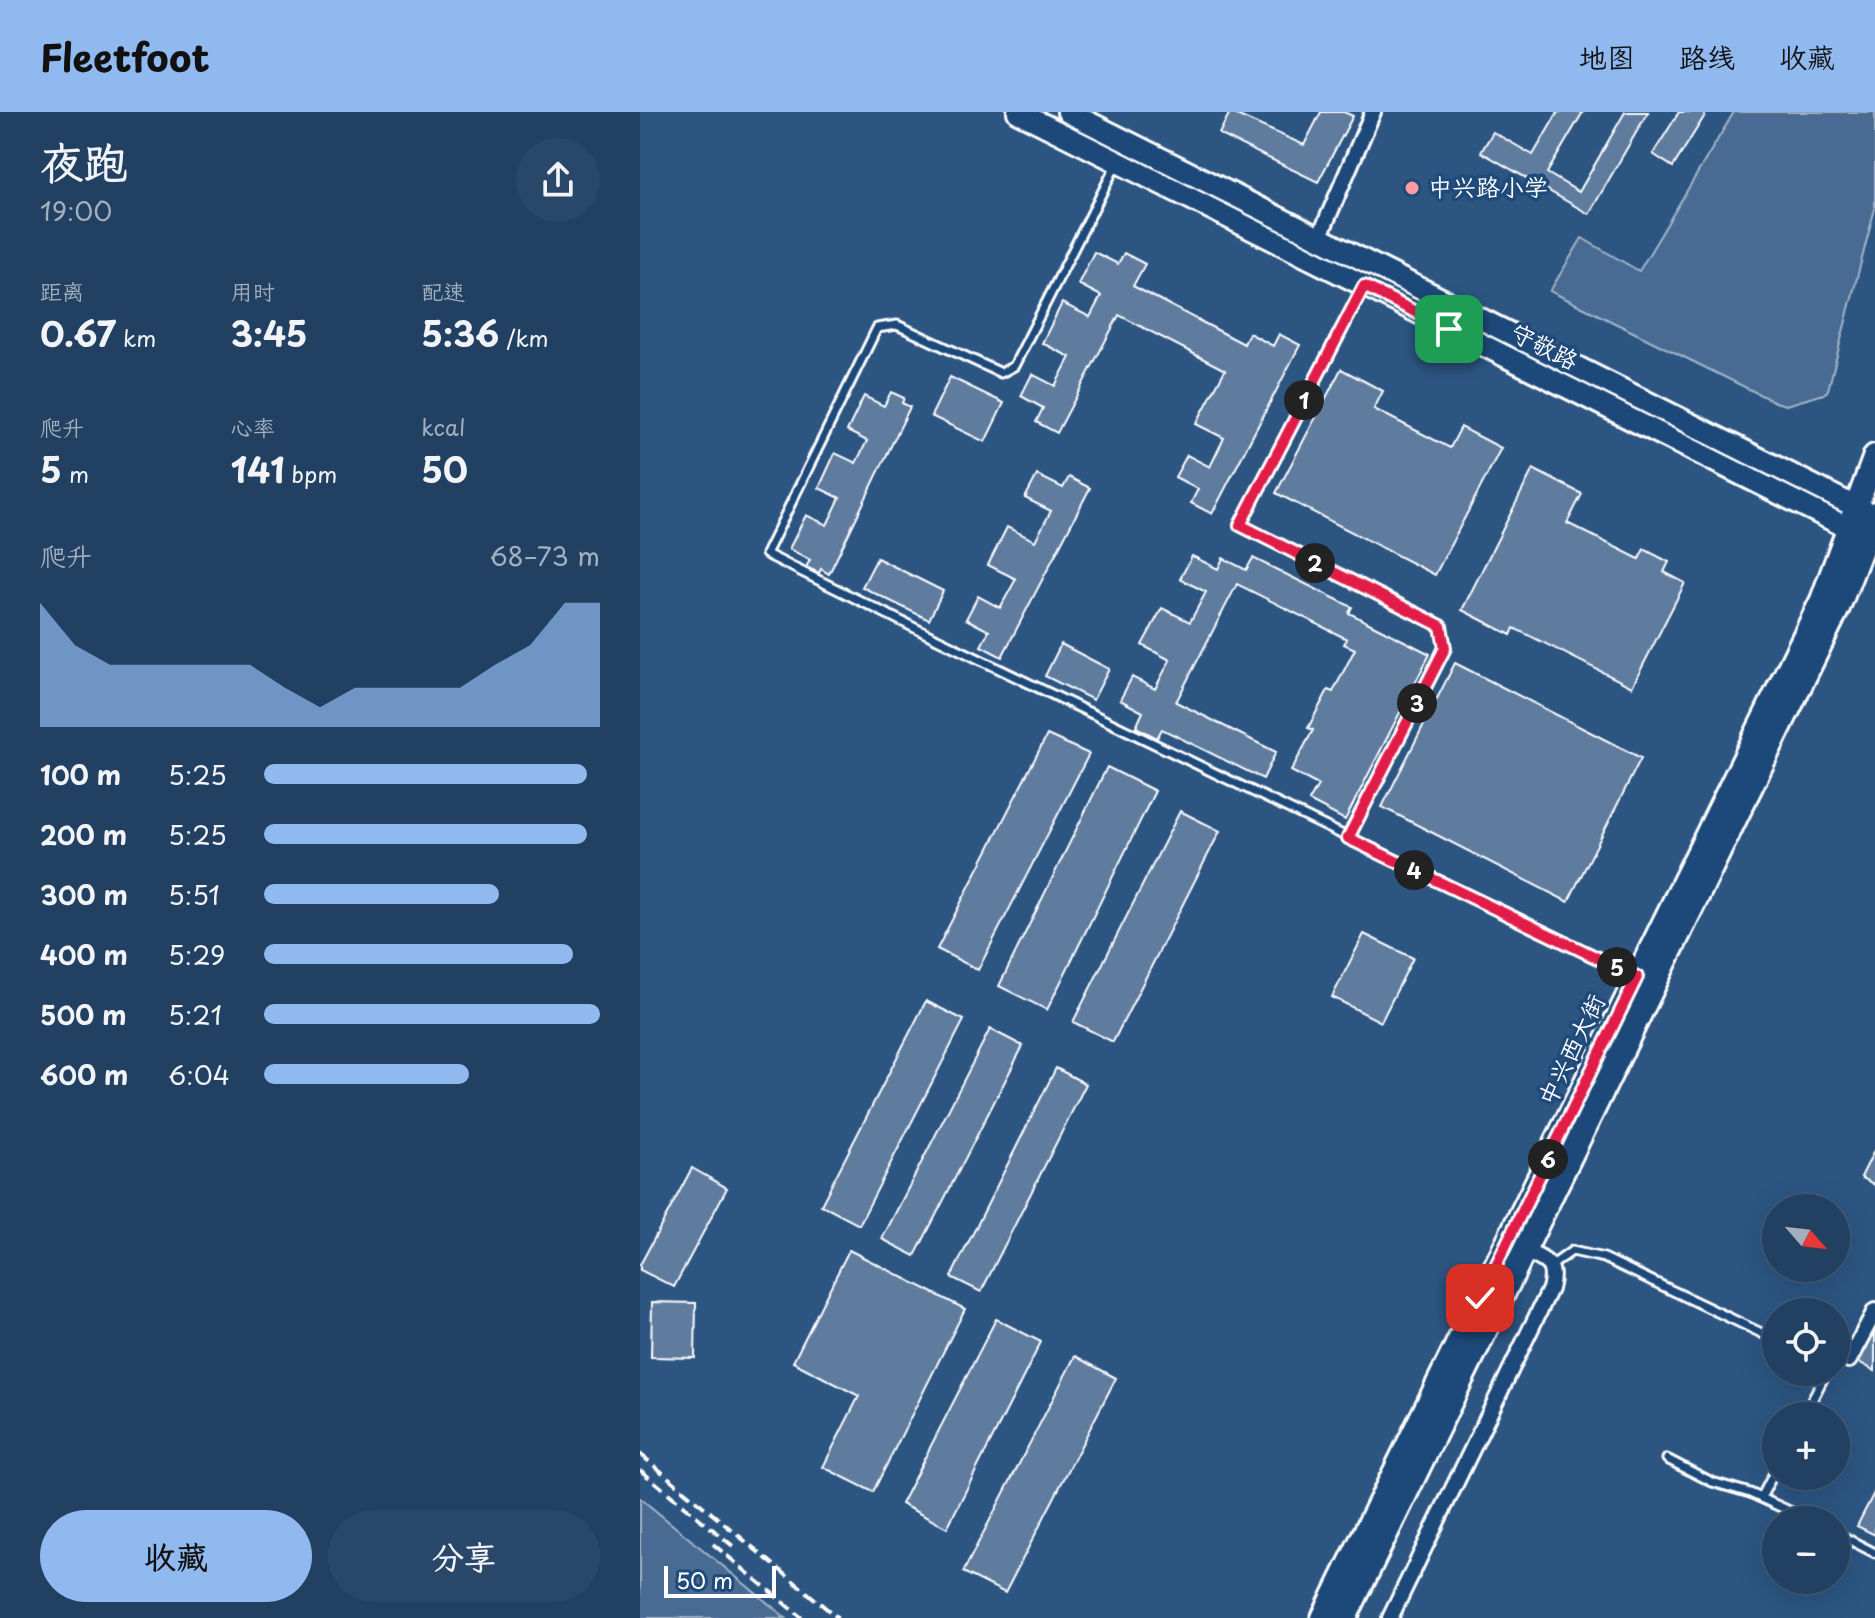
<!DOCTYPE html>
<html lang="zh">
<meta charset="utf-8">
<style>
:root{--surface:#214062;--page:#294768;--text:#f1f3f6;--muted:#a2afbe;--line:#3e5977;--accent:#90b9f0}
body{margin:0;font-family:"Playpen Sans","LXGW WenKai TC",sans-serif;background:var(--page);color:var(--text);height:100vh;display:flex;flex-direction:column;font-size:30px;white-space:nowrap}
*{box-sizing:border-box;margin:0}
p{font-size:26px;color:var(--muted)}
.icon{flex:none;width:44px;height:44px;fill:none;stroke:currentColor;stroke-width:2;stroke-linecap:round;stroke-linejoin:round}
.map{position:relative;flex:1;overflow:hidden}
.drawer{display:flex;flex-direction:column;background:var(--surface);width:640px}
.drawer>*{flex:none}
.needle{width:52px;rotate:118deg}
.buttons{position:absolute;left:1122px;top:1082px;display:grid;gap:16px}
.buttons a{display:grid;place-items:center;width:88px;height:88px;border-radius:50%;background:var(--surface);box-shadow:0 8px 32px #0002,0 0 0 2px var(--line);font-size:40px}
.scale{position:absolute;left:24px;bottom:20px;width:112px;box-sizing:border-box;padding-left:8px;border:4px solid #fff;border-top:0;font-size:22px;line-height:28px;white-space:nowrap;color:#fff;-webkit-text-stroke:6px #1f4a7a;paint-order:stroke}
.pin{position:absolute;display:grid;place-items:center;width:68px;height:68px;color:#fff;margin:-34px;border-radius:16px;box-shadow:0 4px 12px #0006}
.km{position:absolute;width:40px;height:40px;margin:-20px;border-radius:50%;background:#222;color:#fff;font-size:22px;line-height:40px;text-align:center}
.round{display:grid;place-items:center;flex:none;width:84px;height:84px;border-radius:42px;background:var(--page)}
.headline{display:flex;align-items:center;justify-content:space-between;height:136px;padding:0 40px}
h1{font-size:44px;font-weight:700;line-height:60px}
.metrics{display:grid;grid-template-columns:repeat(3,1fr);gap:12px;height:136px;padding:8px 40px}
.metrics div{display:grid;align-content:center}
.metrics b{font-size:34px;font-weight:700}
.metrics small{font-size:22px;font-weight:400}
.metrics p{font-size:22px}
.chart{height:224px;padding:16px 40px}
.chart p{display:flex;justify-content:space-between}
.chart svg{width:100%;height:144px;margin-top:8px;fill:var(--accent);opacity:.7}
.primary-button{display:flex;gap:16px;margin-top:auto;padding:16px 40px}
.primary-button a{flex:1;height:92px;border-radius:48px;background:var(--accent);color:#111;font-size:32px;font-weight:700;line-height:92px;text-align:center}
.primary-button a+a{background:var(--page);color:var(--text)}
ul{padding:0 40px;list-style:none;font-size:26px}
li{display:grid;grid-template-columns:128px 96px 1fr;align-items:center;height:60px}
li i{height:20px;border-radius:10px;background:var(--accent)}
header{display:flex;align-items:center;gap:48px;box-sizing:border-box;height:112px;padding:0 40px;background:var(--accent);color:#111}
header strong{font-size:38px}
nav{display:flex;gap:44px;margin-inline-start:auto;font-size:28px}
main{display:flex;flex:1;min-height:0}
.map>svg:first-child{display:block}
.green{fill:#486b92;stroke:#a4b5c8;stroke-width:2}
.building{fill:#5e7c9f;stroke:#fff;stroke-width:2}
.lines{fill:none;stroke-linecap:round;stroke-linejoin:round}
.lane-casing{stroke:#fff;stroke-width:13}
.street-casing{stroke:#fff;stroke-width:20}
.secondary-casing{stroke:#fff;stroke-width:26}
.primary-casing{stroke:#fff;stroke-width:28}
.lane{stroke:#1f4a7a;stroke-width:7}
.street{stroke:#1f4a7a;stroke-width:14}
.secondary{stroke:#1f4a7a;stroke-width:20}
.primary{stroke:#1f4a7a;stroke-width:22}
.rail{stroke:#fff;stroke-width:4;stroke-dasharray:12 6;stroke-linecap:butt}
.route-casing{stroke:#fff;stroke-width:16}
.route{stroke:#e11d48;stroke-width:10}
.poi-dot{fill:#ff9aa2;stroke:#1f4a7a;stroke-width:3}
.labels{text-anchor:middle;stroke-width:7;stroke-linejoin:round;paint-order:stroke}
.poi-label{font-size:24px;fill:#fff;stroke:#1f4a7a;text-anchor:start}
.street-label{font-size:24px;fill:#fff;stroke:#1f4a7a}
</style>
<header>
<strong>Fleetfoot</strong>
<nav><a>地图</a><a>路线</a><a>收藏</a></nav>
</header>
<main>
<section class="drawer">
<div class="headline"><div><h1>夜跑</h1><p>19:00</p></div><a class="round"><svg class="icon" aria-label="share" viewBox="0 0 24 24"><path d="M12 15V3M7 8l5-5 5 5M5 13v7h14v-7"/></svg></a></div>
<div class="metrics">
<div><p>距离</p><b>0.67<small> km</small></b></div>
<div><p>用时</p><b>3:45</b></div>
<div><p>配速</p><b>5:36<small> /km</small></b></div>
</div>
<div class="metrics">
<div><p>爬升</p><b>5<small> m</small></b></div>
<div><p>心率</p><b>141<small> bpm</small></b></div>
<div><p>kcal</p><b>50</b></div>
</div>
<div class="chart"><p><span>爬升</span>68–73 m</p>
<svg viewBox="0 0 160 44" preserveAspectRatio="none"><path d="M0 44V6L10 19L20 25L30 25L40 25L50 25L60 25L70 32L80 38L90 32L100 32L110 32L120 32L130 25L140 19L150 6L160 6V44z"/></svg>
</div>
<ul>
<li><b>100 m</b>5:25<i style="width:96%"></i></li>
<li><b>200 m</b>5:25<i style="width:96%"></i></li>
<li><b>300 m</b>5:51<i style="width:70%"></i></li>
<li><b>400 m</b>5:29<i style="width:92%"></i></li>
<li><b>500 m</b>5:21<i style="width:100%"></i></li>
<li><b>600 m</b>6:04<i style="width:61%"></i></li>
</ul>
<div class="primary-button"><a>收藏</a><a>分享</a></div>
</section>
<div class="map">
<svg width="1235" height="1506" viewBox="0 0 1235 1506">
<rect width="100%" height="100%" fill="#2c5582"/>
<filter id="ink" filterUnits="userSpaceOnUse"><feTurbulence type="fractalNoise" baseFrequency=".0125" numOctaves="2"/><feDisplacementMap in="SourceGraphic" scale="16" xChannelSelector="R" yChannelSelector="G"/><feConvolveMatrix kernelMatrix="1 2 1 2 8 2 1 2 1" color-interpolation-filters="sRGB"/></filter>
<g filter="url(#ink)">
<!-- green -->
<g class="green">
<path d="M1094,0H1235V96L1188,278L1184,282L1146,293L1135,290L910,179L942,126L999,159Z"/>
<path d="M0,1386L146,1506H0Z"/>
</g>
<!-- building -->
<g class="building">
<path d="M590,0L664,33L681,0H704L713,4L678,70L579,22Z"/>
<path d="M918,0H943L907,61L939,80L985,0H1008L949,102L841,40L853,20L893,43Z"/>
<path d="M1039,0H1067L1033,55L1013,42Z"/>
<path d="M454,140L478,152L484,141L505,152L493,174L604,232L609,221L633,234L639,222L660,233L572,402L551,391L558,377L535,365L547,343L570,355L584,326L556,312L585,258L479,203L417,321L396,310L403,296L381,284L392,262L415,274L430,245L402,231L422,191L450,205L461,184L438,172Z"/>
<path d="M701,257L743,279L734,297L810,336L821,315L861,336L795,463L636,381Z"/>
<path d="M310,265L364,291L345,330L291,304Z"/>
<path d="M251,280L264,286L262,291L270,295L189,462L181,457L179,461L166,455L170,448L149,437L166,403L187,413L200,386L179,376L195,341L216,351L227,329L207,319L224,284L244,294Z"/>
<path d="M893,357L942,382L927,411L999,447L1004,437L1029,450L1024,460L1045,471L992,575L874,516L871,523L822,498Z"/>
<path d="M397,363L423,376L429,365L450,376L362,545L341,534L349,519L326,507L338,484L360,496L376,467L348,453L367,415L395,429L411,399L385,386Z"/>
<path d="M552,444L578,457L583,446L606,458L613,446L712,495L709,501L790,542L705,708L669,689L678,673L651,659L673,618L668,616L688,578L693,580L715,537L704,532L707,527L597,472L536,590L636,640L623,667L522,617L517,626L496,615L503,600L480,588L492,565L515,577L530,548L502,533L522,496L550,510L566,480L540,467Z"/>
<path d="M237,446L303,479L289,508L222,475Z"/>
<path d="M421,532L469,557L453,588L405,564Z"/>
<path d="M815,551L1001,646L928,790L742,695Z"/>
<path d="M407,623L449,642L338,858L297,837Z"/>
<path d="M467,655L515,679L407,898L359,874Z"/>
<path d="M540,699L580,719L473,930L433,910Z"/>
<path d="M724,822L773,846L741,910L692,885Z"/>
<path d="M286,889L324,908L219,1113L181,1093Z"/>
<path d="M350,917L383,934L275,1144L242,1127Z"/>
<path d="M416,956L446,972L341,1180L311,1165Z"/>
<path d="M1235,1037V1073L1221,1065Z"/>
<path d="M52,1056L87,1076L34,1175L0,1158V1153Z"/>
<path d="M209,1138L325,1197L233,1380L183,1355L219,1284L153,1250Z"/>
<path d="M12,1190L56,1191L55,1246L11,1245Z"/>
<path d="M356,1207L401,1230L307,1416L261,1392Z"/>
<path d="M1235,1220V1259L1219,1250Z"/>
<path d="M435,1244L476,1266L365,1481L323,1460Z"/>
<path d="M1235,1379V1423L1217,1414Z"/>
</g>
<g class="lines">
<defs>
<g id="lane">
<path d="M477,51L374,254L361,261L257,213L237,216L126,442L289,523L995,864"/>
<path d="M708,726L805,536L801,514L600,413L724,174"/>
<path d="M911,1154L932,1139L964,1146L1136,1228"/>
<path d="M1164,1304L1184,1265V1260"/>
<path d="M1027,1347L1072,1370L1110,1381L1169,1408"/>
<path d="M1121,1386L1136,1357"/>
<path d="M1196,1421L1235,1441"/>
</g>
<g id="street">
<path d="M679,126L733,0"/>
<path d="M1209,1248L1235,1199"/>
<path d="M750,1506L910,1177C917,1150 905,1149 883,1138"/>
</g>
<g id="secondary">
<path d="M378,0L1222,423"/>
<path d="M428,0L1228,401"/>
</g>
<g id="primary">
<path d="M683,1506L1182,488L1235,344"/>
<path d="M705,1506L1198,496L1235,401"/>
</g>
</defs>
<!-- lane casing -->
<use href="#lane" class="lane-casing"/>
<!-- street casing -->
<use href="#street" class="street-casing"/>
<!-- secondary casing -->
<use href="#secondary" class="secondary-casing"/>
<!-- primary casing -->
<use href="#primary" class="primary-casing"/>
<!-- lane -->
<use href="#lane" class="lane"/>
<!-- street -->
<use href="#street" class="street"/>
<!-- secondary -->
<use href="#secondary" class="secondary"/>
<!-- primary -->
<use href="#primary" class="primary"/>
<!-- rail -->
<g class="rail">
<path d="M0,1342L198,1506"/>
<path d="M0,1358L93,1434"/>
<path d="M73,1432L162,1506"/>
</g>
</g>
</g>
<g class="lines" filter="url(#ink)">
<defs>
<path id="route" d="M809,217L724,174L600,413L801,514L805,536L708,726L997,865L840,1186"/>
</defs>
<!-- route casing -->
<use href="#route" class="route-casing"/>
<!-- route -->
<use href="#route" class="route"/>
</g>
<!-- markers -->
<circle class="poi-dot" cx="772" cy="76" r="8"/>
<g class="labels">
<!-- poi labels -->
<g class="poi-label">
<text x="788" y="84">中兴路小学</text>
</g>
<!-- street labels -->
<g class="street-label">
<text transform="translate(904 235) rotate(27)" y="8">守敬路</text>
<text transform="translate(932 938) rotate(-64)" y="8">中兴西大街</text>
</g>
</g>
</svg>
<div class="buttons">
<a><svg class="needle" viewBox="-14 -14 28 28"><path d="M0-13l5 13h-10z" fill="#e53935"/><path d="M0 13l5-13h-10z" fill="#a2afbe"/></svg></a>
<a><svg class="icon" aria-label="locate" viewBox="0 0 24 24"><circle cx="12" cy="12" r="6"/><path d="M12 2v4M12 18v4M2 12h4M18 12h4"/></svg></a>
<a>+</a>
<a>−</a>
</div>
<div class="scale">50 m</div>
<div class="pin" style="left:809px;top:217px;background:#1e9e55"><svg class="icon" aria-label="arrive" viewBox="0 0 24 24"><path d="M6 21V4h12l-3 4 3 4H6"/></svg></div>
<div class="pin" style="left:840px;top:1186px;background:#d93025"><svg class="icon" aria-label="check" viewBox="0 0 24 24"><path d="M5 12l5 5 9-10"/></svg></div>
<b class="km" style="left:664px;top:288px">1</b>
<b class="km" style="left:675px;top:451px">2</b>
<b class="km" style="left:777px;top:591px">3</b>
<b class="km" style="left:774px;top:758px">4</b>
<b class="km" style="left:977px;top:855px">5</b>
<b class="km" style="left:908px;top:1047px">6</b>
</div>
</main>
